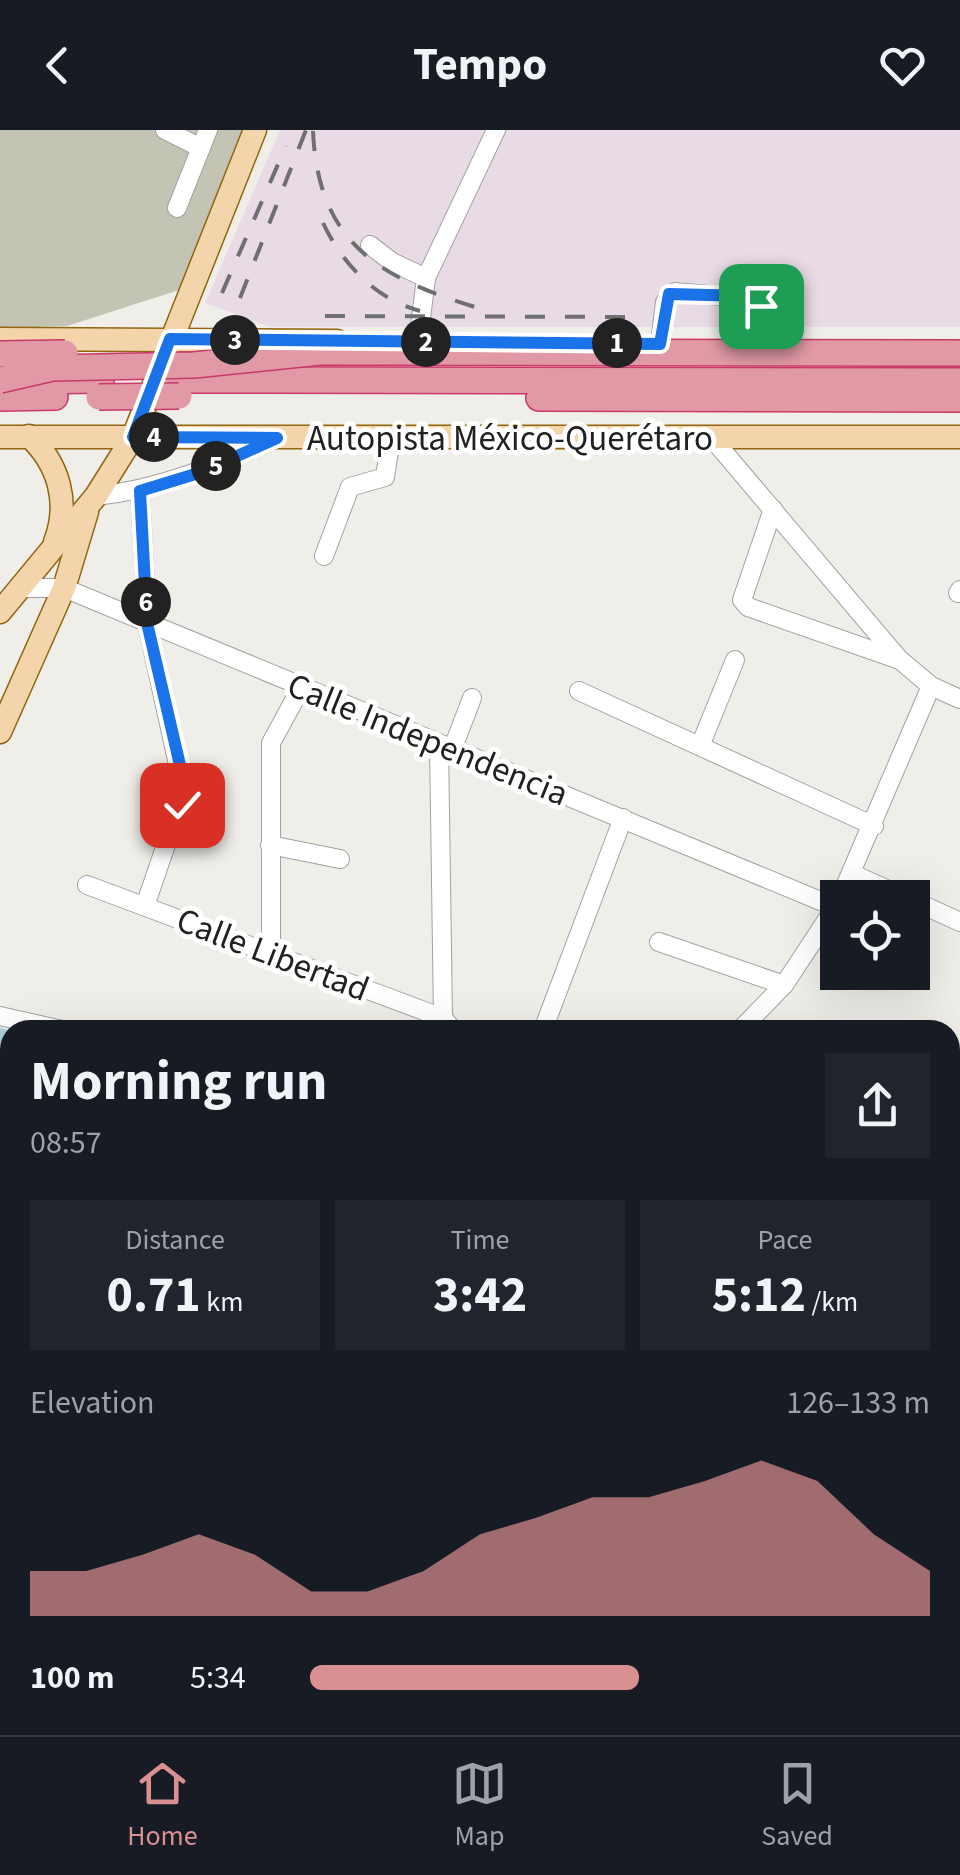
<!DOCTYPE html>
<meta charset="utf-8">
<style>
:root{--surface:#171b24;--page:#20242c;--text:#f1f3f6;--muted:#9ea1a6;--line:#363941;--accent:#da8f90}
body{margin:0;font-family:"Source Sans 3",sans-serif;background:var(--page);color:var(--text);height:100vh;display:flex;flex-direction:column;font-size:38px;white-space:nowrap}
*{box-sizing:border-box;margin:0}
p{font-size:32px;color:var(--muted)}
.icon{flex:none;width:55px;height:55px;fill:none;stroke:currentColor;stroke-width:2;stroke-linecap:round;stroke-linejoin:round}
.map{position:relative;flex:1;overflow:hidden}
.drawer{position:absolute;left:0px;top:890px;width:960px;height:715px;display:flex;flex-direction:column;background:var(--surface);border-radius:30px 30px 0 0;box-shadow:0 10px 40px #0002}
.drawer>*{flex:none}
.fabs{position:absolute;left:820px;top:750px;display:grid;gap:20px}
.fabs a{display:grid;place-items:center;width:110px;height:110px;border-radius:0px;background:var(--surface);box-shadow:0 10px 40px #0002;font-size:50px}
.pin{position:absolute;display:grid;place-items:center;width:85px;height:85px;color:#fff;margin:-42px;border-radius:20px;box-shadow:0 5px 15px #0006}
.km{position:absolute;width:50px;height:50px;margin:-25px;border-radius:50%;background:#222;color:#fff;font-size:28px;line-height:50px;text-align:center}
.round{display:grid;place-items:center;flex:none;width:105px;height:105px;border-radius:0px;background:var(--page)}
.head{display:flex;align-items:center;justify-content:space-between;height:170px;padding:0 30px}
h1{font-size:55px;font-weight:700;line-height:75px}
.metrics{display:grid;grid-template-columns:repeat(3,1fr);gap:15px;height:170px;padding:10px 30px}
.metrics div{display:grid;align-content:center;border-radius:0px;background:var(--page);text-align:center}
.metrics b{font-size:50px;font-weight:700}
.metrics small{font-size:28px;font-weight:400}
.metrics p{font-size:28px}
.chart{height:280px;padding:20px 30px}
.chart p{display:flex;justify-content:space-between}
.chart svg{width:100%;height:180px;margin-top:10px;fill:var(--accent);opacity:.7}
ul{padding:0 30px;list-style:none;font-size:32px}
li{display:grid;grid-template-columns:160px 120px 1fr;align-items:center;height:75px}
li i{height:25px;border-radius:12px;background:var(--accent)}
header{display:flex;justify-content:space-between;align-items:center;height:130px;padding:0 30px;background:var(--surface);font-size:45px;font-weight:700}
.tab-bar{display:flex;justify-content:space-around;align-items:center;height:140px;border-top:2px solid var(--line);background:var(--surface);font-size:28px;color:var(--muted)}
.tab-bar a{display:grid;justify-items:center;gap:5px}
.tab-bar .selected{color:var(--accent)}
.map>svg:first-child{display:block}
.industrial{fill:#e9dbe6}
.construction{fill:#c4c4b5}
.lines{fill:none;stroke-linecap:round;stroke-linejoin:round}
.river{stroke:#aecfda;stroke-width:22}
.minor-casing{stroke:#a2a2a2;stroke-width:20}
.major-casing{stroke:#90660f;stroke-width:25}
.highway-casing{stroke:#cb396a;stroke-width:28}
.minor{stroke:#fff;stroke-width:18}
.major{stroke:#f4d5ab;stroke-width:22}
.highway{stroke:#e099a5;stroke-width:25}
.rail{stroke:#6f6f6f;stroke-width:4;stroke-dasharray:20 20;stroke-linecap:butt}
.highway-bridge-casing{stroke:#cb396a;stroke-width:28;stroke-linecap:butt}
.highway-bridge{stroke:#e099a5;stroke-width:25}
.route-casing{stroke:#fff;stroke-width:20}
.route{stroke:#1a73e8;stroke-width:12}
.labels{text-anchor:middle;stroke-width:10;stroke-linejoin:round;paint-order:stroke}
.street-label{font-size:35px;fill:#212121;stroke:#fff}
</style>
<header><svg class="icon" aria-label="back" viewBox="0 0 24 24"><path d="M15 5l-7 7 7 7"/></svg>Tempo<svg class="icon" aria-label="heart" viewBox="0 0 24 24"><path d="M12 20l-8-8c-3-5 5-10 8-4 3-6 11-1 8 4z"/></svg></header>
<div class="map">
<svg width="960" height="1605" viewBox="0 0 960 1605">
<rect width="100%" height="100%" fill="#f0eee9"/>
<!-- industrial -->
<path class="industrial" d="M280,0H960V197H270L205,173Z"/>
<!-- construction -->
<path class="construction" d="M0,0H247L179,160L67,196L0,198Z"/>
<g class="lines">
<!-- river -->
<g class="river">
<path d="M0,909L10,912"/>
<path d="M950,1138L960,1140"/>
</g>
<defs>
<g id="minor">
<path d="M165,0L201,18"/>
<path d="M177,78L208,0"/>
<path d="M370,115L392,132L426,148"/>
<path d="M418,212L426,148L496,0"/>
<path d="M660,213L665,172L675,162L755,169L769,214"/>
<path d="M711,307L899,529L931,556L960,569"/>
<path d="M140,361L147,493L184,662L145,776"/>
<path d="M96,366C161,359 216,336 275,309"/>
<path d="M773,379L742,470L748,477L897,529"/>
<path d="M324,426L350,357L385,347L391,308"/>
<path d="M18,458H64L835,777"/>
<path d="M958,463L960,460"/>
<path d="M579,561L874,696"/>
<path d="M439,614L443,888"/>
<path d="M700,616L735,530"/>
<path d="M452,620L472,568"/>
<path d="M270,715L340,729"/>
<path d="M853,744L906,768"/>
<path d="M87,755L443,888L453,900"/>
<path d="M840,768L931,556"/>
<path d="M912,770L960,792"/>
<path d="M659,812L784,855"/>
<path d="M271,824V613L302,556"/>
<path d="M0,886L62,900"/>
<path d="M543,900L623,688"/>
<path d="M740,900L784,855L838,773"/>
<path d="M0,959L10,962"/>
<path d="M960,1013V1029"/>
<path d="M0,1058L10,1062"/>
<path d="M950,1104L960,1106"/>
<path d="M0,1172L10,1146"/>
<path d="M950,1183L960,1185"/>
<path d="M0,1202L10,1198"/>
<path d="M950,1246L960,1248"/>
<path d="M0,1366L10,1340"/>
<path d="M950,1394L960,1398"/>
<path d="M0,1480L10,1485"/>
<path d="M0,1513L10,1515"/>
<path d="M270,1595L307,1605"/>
<path d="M365,1595L401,1605"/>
<path d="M33,1605L35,1595"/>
<path d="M204,1605L205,1595"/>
<path d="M237,1605L242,1595"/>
<path d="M442,1605L446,1595"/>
<path d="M727,1605L731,1595"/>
<path d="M759,1605L763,1595"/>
<path d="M956,1605L960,1596"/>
</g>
<g id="major">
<path d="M0,209L337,211"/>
<path d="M29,306C59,334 70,373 55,412"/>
<path d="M0,307H960"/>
<path d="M0,482L96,366L133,307L255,0"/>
<path d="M0,602L64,458L87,382"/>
</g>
<g id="highway">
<path d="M320,222L960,223"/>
<path d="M178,250L960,251"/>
<path d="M26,251L101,250"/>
<path d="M0,268L55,267"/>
<path d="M539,268L960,269"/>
</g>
</defs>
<!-- minor casing -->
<use href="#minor" class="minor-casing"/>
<!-- major casing -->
<use href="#major" class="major-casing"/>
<!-- highway casing -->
<use href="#highway" class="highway-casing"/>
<!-- minor -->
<use href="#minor" class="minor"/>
<!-- major -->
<use href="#major" class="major"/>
<!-- highway -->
<use href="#highway" class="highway"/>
<!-- rail -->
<g class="rail">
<path d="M313,1C318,117 384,150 485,180"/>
<path d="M323,93C342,133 375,169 420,181"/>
<path d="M222,163L286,16"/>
<path d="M240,168L306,0"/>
<path d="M325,186L641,187"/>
</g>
<defs>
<g id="highway-bridge">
<path d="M0,224L65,223"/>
<path d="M0,250L52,238L194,235L320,222"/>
<path d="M99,267L179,266"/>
</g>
</defs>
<!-- highway-bridge casing -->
<use href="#highway-bridge" class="highway-bridge-casing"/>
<!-- highway-bridge -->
<use href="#highway-bridge" class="highway-bridge"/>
</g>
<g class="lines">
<defs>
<path id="route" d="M182,675L183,648L147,493L140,361L202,342L277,308L133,307L170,209L660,214L669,164L747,166L761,176"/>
</defs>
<!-- route casing -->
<use href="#route" class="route-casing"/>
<!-- route -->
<use href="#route" class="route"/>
</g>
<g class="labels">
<!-- street labels -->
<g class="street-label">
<text x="510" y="320">Autopista México-Querétaro</text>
<text transform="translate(428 609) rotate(22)" y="12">Calle Independencia</text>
<text transform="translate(273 824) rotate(21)" y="12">Calle Libertad</text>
</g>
</g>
</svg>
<div class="fabs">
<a><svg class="icon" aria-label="locate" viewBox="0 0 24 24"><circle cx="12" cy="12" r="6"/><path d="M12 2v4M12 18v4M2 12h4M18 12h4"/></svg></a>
</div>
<div class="pin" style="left:761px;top:176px;background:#1e9e55"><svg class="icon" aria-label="arrive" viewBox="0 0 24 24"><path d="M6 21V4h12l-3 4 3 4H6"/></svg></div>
<div class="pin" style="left:182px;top:675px;background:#d93025"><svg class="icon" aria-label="check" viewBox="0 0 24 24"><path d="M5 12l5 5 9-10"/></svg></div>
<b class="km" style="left:617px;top:213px">1</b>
<b class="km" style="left:426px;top:212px">2</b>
<b class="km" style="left:235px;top:210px">3</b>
<b class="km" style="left:154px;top:307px">4</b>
<b class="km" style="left:216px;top:336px">5</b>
<b class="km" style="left:146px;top:472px">6</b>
<section class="drawer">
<div class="head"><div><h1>Morning run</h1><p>08:57</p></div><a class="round"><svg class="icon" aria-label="share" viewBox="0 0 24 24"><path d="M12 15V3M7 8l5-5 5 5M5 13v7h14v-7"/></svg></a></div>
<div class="metrics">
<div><p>Distance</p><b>0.71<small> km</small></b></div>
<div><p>Time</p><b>3:42</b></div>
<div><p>Pace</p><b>5:12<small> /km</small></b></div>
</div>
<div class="chart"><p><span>Elevation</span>126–133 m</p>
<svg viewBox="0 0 160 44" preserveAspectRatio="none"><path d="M0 44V33L10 33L20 29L30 24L40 29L50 38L60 38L70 33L80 24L90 20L100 15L110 15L120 11L130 6L140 11L150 24L160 33V44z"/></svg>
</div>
<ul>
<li><b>100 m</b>5:34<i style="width:53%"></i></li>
</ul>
</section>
</div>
<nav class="tab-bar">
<a class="selected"><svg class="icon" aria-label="home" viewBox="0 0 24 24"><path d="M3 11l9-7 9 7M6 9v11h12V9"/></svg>Home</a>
<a><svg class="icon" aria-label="map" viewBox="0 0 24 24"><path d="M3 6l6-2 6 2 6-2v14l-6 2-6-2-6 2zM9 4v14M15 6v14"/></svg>Map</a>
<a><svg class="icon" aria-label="saved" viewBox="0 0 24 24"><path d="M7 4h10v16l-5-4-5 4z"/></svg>Saved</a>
</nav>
